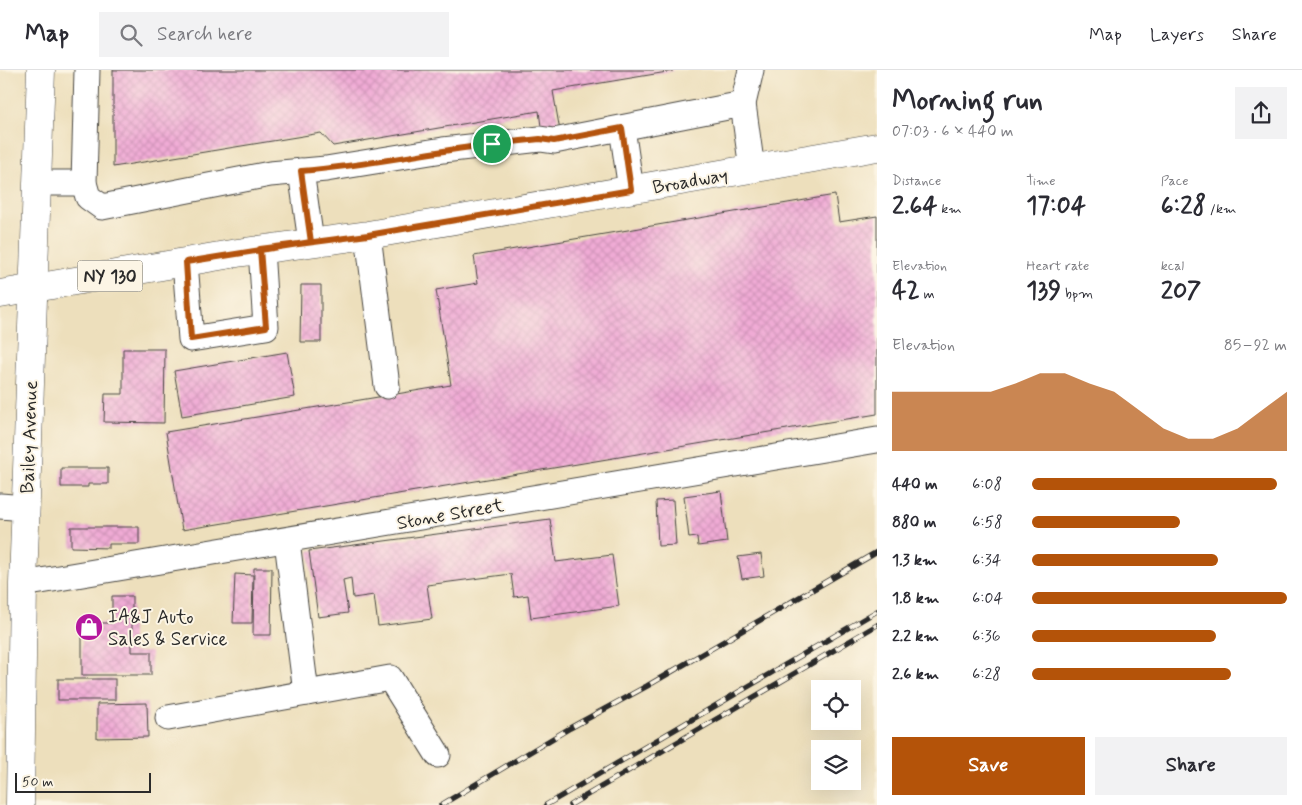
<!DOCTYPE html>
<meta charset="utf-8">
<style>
:root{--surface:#fff;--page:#f2f2f3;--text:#2b2b33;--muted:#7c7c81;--line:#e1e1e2;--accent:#b45309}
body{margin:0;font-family:Mynerve,sans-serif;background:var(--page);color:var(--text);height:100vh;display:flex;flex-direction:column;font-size:19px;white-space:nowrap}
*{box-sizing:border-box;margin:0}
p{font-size:16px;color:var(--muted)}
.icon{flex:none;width:28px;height:28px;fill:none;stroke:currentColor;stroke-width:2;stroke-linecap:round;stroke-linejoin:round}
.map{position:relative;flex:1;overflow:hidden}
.panel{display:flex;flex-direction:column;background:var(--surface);width:425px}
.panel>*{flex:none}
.tools{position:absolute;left:811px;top:610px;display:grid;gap:10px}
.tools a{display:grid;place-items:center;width:50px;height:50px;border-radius:0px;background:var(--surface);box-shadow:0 5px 20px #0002;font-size:25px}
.scale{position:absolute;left:15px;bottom:12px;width:136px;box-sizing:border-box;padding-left:5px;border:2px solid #2b2b2b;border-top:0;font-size:14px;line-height:18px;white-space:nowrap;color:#2b2b2b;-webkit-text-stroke:4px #fcf5e5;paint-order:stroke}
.pin{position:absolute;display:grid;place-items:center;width:42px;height:42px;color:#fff;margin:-21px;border:2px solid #fff;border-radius:50%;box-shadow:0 1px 5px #0007}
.round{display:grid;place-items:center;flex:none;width:52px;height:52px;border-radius:0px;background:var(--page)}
.headline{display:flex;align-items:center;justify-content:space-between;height:85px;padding:0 15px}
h1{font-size:28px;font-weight:700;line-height:38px}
.figures{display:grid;grid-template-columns:repeat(3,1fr);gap:8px;height:85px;padding:5px 15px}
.figures div{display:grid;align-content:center}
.figures b{font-size:25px;font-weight:700}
.figures small{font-size:14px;font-weight:400}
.figures p{font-size:14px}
.chart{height:140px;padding:10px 15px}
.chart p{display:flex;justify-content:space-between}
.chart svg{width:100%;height:90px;margin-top:5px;fill:var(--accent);opacity:.7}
.button{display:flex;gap:10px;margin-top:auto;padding:10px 15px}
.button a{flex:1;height:58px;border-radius:0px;background:var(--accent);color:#fff;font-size:20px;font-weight:700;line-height:58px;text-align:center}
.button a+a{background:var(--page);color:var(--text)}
ul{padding:0 15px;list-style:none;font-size:16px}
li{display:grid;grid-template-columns:80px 60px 1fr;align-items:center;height:38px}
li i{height:12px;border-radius:6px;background:var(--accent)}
header{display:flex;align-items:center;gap:30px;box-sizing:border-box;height:70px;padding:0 25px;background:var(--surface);border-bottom:1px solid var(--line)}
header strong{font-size:24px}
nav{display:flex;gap:28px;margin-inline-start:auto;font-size:18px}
.search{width:350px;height:45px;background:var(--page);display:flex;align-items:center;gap:12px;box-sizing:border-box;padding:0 18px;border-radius:0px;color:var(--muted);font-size:19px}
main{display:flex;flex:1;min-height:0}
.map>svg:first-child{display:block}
.building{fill:url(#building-cross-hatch)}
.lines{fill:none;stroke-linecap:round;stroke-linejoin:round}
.minor-casing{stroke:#484641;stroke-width:27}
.major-casing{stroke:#484641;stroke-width:29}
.minor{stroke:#fff;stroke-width:25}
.major{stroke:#fff;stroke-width:28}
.rail-casing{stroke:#2b2b2b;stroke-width:5.5}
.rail{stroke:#fcf5e5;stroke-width:4;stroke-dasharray:11;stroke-linecap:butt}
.route-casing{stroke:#fff;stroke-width:10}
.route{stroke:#b45309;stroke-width:6}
.labels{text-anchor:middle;stroke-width:4;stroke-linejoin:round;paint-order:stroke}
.shield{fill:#fcf5e5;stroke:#6a6863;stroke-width:1}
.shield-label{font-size:18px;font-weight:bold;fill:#2b2b2b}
.street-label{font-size:19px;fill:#2b2b2b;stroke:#fcf5e5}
.poi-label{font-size:19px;fill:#2b2b2b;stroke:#fcf5e5;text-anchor:start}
</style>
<header>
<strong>Map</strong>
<div class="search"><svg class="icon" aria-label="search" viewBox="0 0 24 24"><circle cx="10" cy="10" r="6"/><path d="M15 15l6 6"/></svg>Search here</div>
<nav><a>Map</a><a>Layers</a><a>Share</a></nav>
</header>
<main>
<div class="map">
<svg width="877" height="735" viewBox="0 0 877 735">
<defs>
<pattern id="building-cross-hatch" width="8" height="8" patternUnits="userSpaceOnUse" patternTransform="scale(1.25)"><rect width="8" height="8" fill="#f0abd5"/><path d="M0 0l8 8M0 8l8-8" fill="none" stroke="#ce93b7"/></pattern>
</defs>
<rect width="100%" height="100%" fill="#fcf5e5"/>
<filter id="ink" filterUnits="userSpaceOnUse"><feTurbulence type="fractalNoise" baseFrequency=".02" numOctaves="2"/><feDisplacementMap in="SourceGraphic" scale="10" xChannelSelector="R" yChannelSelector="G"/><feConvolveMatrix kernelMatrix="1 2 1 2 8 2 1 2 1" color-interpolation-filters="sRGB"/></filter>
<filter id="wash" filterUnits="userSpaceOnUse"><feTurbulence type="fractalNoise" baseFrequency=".0096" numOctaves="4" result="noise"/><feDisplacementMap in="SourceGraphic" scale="20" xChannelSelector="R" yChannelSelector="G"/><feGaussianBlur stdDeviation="1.12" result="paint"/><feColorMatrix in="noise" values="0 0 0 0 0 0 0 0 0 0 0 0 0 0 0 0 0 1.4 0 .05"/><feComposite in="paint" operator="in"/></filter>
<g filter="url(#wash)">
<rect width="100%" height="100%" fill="#eddfbc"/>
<g id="blocks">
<!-- building -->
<g class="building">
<path d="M113,0H673V1L553,21L560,61L542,64L539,41L333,76L321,63L113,97Z"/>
<path d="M835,125L839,152L877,146V344L182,460L166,362L451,315L436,220L478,213L474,186Z"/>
<path d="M301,215H321V272H300Z"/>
<path d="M123,279H165L164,353L104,352L105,324H123Z"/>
<path d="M287,282L295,327L182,346L174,301Z"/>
<path d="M61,398H108V414H88V417H61Z"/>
<path d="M721,421L727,472L698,476L697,467L689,468L684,426Z"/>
<path d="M673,430L676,475L658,476L656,431Z"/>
<path d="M550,449L556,492L612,485L619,536L531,548L528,525L514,527L511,504L427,515L432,549L378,556L374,525L353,528L351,508L343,510L348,543L318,547L309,481Z"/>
<path d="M71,457H139V474H109V478L71,477Z"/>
<path d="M761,484L764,506L742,509L738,487Z"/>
<path d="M254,498H272L271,565H253Z"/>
<path d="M235,504L253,505L252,553H233Z"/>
<path d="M112,526H132V582H151V605H82V553H112Z"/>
<rect x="58" y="609" width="57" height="21"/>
<path d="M147,633L148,667L97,668V634Z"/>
</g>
</g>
</g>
<g filter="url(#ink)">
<use href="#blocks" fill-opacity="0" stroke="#484641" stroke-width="1"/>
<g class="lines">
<defs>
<g id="minor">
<path d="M87,0L84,113L88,127L102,137L270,104L326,99L443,80L540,69L554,71L743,34L752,99"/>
<path d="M743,34L751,0"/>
<path d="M622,58L631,120"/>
<path d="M301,101L311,172"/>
<path d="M37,113H84"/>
<path d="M368,165L387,316"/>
<path d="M185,192L191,269L266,257L261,179"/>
<path d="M0,436L26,438"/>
<path d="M287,471L306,623"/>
<path d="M23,514L877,370"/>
<path d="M168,648L390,608L438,685"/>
</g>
<g id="major">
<path d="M0,224L237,183L368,165L877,77"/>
<path d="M20,735L23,514L41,0"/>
</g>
</defs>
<!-- minor casing -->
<use href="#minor" class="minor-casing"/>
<!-- major casing -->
<use href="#major" class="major-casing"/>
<!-- minor -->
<use href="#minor" class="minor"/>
<!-- major -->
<use href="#major" class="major"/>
<defs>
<g id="rail">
<path d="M441,735L570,658L647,616L877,482"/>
<path d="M546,735L877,541"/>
<path d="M570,735L877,555"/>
</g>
</defs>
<!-- rail casing -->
<use href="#rail" class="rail-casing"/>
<!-- rail -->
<use href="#rail" class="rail"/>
</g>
</g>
<g class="lines" filter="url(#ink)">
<defs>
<path id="route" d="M492,74C428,82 365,96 301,101L311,172L186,192L191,269L266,257L260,179L368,165L631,120L622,58L554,71L540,69L492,74"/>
</defs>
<!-- route casing -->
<use href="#route" class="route-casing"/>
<!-- route -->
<use href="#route" class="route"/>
</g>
<!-- icons -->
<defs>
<symbol id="shop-disc" viewBox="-11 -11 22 22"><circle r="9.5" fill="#b5179e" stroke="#fcf5e5"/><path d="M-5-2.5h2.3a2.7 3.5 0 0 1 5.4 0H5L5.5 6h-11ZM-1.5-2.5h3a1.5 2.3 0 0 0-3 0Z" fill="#fff"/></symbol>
</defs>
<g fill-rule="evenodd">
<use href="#shop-disc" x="73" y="541" width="32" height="32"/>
</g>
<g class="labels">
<!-- shield labels -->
<rect class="shield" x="77.5" y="190.5" width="65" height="31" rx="4"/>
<g class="shield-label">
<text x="110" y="212">NY 130</text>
</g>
<!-- street labels -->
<g class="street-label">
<text transform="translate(690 110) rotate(-10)" y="7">Broadway</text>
<text transform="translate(28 367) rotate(-88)" y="7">Bailey Avenue</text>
<text transform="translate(450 443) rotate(-10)" y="7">Stone Street</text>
</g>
<!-- poi labels -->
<g class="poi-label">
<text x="108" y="553">IA&amp;J Auto<tspan x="108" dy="22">Sales &amp; Service</tspan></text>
</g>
</g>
</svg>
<div class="tools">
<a><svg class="icon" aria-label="locate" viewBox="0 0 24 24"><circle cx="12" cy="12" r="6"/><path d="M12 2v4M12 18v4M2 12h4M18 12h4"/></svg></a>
<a><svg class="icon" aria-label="layers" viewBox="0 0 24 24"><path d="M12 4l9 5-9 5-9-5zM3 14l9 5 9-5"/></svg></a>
</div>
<div class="scale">50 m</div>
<div class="pin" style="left:492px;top:74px;background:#1e9e55"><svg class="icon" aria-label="arrive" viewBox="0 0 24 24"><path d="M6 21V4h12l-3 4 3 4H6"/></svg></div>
</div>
<section class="panel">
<div class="headline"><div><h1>Morning run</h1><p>07:03 · 6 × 440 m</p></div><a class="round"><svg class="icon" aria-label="share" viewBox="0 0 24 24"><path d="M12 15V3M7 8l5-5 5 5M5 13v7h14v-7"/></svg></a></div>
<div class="figures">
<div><p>Distance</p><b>2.64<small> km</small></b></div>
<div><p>Time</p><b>17:04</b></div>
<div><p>Pace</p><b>6:28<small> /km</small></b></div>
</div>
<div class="figures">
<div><p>Elevation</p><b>42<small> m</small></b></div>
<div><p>Heart rate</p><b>139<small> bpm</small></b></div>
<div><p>kcal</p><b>207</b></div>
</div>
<div class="chart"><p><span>Elevation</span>85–92 m</p>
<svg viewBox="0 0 160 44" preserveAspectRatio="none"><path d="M0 44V15L10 15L20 15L30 15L40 15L50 11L60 6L70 6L80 11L90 15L100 24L110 33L120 38L130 38L140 33L150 24L160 15V44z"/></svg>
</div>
<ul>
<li><b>440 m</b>6:08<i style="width:96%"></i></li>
<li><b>880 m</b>6:58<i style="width:58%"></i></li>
<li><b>1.3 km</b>6:34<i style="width:73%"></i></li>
<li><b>1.8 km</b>6:04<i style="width:100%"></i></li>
<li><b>2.2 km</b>6:36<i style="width:72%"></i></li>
<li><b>2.6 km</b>6:28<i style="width:78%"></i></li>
</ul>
<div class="button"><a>Save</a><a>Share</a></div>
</section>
</main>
